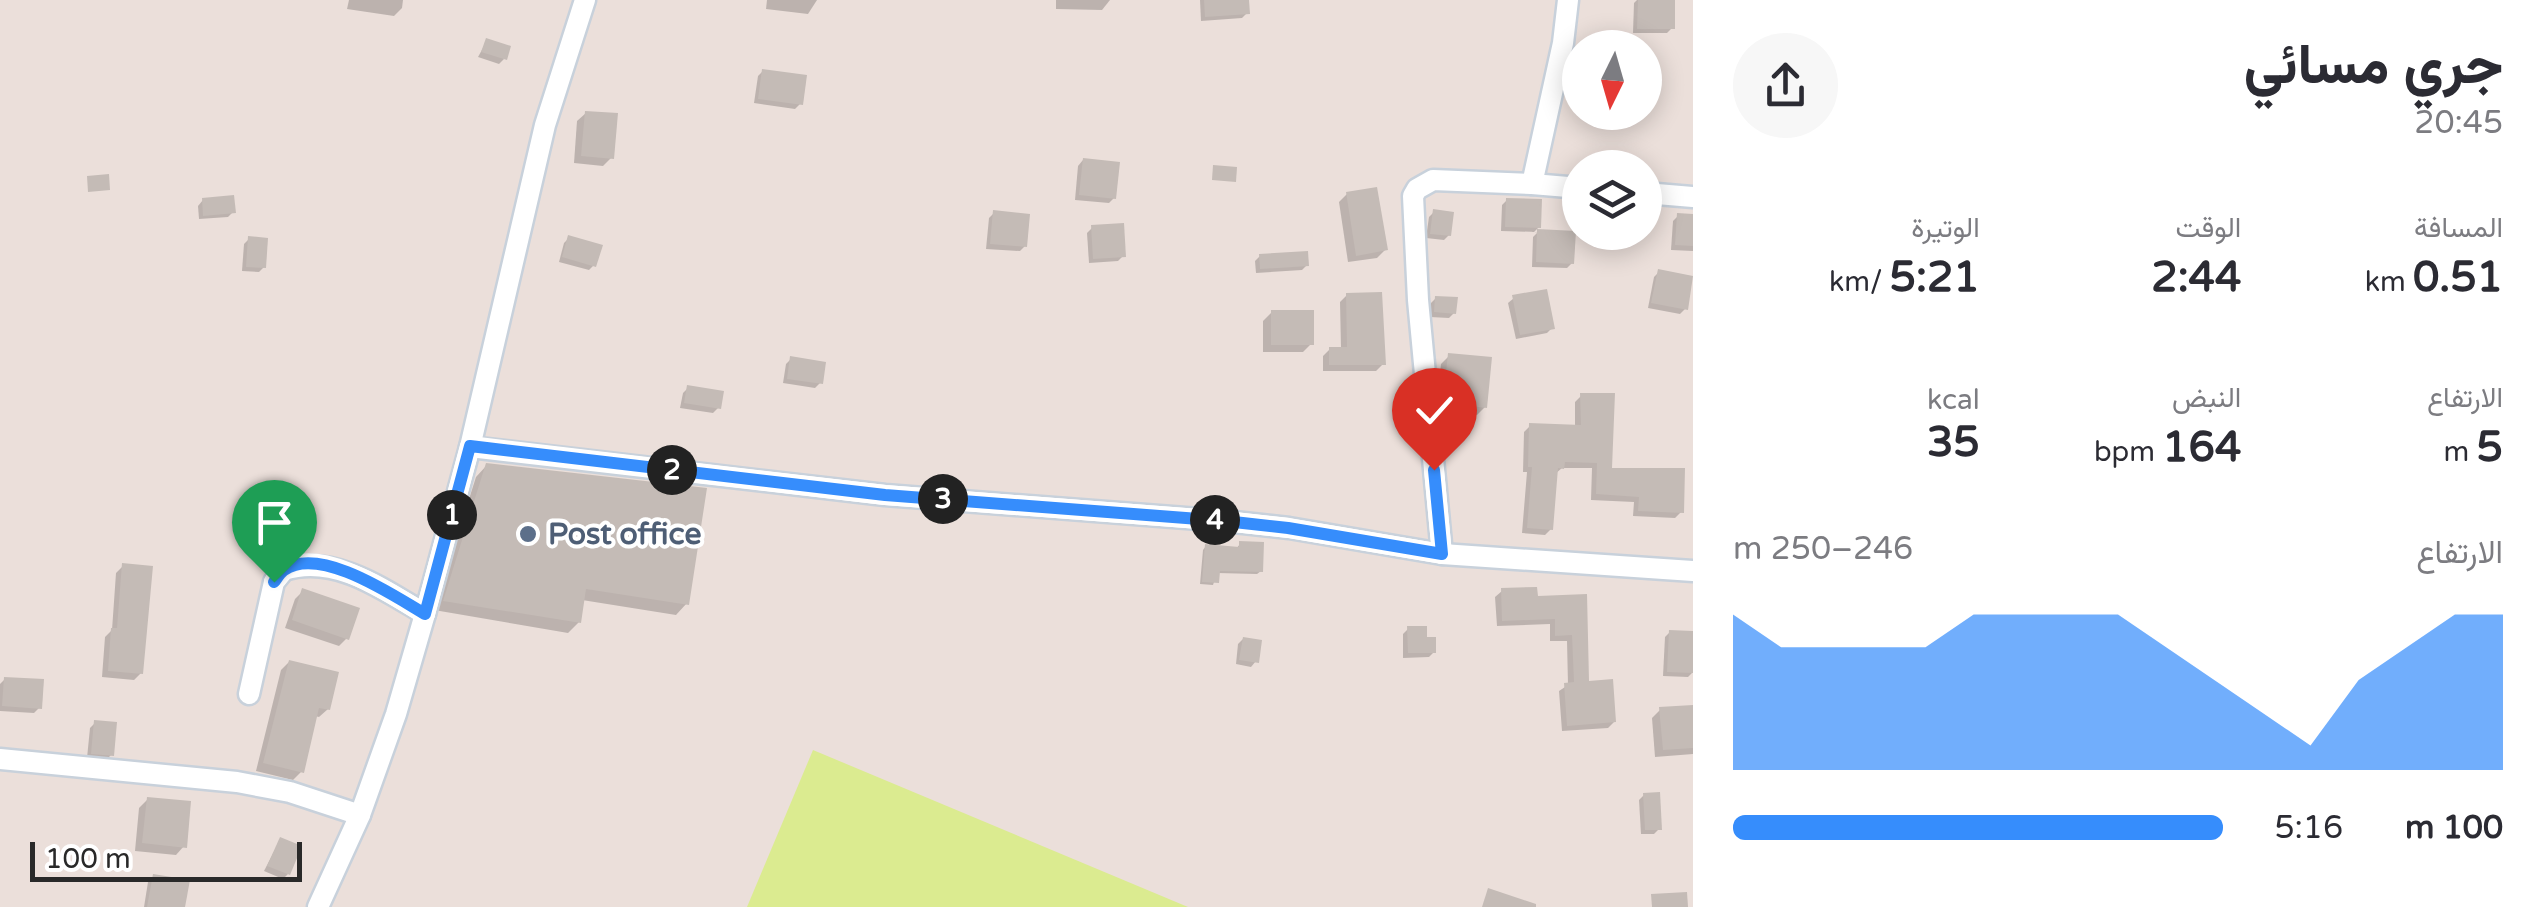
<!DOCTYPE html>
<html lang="ar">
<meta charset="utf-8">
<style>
:root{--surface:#fff;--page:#f7f7f7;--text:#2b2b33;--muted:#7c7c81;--accent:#368dfc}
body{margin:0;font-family:"Varela Round",Vazirmatn,sans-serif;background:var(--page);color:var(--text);direction:rtl;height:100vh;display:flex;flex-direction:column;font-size:38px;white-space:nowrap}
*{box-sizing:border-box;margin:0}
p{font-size:32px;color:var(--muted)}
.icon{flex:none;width:55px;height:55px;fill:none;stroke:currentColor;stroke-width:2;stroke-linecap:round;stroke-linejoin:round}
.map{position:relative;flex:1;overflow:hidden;direction:ltr}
.sheet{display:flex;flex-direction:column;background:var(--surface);width:850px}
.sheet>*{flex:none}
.needle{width:65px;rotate:185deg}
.tools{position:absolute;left:1562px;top:30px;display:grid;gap:20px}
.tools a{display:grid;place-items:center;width:100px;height:100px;border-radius:50%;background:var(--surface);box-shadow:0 5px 25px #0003;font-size:50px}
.scale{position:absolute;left:30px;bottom:25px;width:272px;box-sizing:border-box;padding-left:10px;border:5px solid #292929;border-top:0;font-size:28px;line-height:35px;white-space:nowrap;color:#292929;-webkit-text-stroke:8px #fff;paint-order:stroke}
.pin{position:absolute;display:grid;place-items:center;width:85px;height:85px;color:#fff;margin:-102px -42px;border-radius:50% 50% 50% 0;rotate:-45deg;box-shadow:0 0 10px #0007}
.pin .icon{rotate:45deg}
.km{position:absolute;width:50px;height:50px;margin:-25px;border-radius:50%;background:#222;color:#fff;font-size:28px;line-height:50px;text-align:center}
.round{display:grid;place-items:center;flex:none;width:105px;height:105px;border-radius:52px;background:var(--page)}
.headline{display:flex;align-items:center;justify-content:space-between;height:170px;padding:0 40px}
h1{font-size:55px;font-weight:800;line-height:75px}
.metrics{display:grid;grid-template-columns:repeat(3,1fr);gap:15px;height:170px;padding:10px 40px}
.metrics div{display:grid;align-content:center}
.metrics b{font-size:42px;font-weight:800}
.metrics small{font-size:28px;font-weight:400}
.metrics p{font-size:28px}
.chart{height:280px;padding:20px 40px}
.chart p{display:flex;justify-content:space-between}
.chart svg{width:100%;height:180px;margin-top:10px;fill:var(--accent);opacity:.7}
ul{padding:0 40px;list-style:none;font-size:32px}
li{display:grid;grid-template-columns:160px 120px 1fr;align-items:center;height:75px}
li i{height:25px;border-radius:12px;background:var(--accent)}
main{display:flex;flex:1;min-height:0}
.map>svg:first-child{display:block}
.pitch{fill:#dbeb90}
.shadow{fill:#0003}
.building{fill:#c4bbb6}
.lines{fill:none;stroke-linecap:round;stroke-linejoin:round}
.minor-casing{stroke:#c8d1db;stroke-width:25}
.minor{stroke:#fff;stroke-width:20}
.route-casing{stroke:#fff;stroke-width:20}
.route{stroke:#368dfc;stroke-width:12}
.service-dot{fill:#5c6f8a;stroke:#fff;stroke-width:4}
.labels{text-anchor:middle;stroke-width:8;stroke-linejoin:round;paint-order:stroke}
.service-label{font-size:30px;font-weight:bold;fill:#4e5e75;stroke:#fff;text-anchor:start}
</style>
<main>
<section class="sheet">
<div class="headline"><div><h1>جري مسائي</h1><p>20:45</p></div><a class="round"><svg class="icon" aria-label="share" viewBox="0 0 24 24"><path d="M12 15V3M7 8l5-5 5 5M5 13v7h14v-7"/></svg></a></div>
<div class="metrics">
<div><p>المسافة</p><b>0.51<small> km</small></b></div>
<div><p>الوقت</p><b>2:44</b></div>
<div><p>الوتيرة</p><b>5:21<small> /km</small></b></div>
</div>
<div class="metrics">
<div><p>الارتفاع</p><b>5<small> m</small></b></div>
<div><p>النبض</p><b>164<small> bpm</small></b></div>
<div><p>kcal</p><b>35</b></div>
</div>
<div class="chart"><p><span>الارتفاع</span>246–250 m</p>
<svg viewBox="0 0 160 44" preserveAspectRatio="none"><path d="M0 44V6L10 14L20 14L30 14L40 14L50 6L60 6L70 6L80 6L90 14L100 22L110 30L120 38L130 22L140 14L150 6L160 6V44z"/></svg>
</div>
<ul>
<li><b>100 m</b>5:16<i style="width:100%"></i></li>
</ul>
</section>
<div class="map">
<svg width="1693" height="907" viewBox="0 0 1693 907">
<rect width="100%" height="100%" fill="#ebdfda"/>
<!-- pitch -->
<path class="pitch" d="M813,750L1188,907H747Z"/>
<!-- shadow -->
<g class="shadow">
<path d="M349,0H403L402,8L394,16L347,9Z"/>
<path d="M767,0H817L808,14L766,9Z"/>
<path d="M1056,0H1110L1102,10L1056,9Z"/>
<path d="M1200,0H1246L1247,13L1242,18L1201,21Z"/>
<path d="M1637,0H1673L1672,28L1667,33H1633L1634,3Z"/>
<path d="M487,41L504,59L499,64L478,57Z"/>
<path d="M763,71L800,104L795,109L754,103L758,76Z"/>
<path d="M586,113L611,158L603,166L574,163L577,121Z"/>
<path d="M1083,160L1114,198L1109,203L1075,200L1078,166Z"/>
<path d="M1347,194L1385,250L1377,258L1348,262L1339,202Z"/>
<path d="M203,200L233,212L228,217L199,219L198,206Z"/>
<path d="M1507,200L1539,227L1534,232L1573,233L1572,263L1567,268L1532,267L1533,237L1538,232L1501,231L1502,205Z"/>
<path d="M1434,212L1449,235L1444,240L1426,238L1429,217Z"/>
<path d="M994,213L1025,246L1020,251L986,249L989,218Z"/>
<path d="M1678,216L1693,217V251L1671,250L1673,221Z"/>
<path d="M1092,228L1123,256L1118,261L1089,263L1087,233Z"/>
<path d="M569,238L594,265L589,270L559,262L564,243Z"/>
<path d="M249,239L264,267L259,272L242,271L244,244Z"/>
<path d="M1260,256L1307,265L1302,270L1256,273L1255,261Z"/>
<path d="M1659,272L1685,309L1680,314L1648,308L1654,277Z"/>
<path d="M1347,295L1383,364L1376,371H1323V356L1330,349H1341L1340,302Z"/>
<path d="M1436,298L1454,313L1449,318L1430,317L1431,303Z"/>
<path d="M1514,298L1552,328L1547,333L1516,339L1508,303Z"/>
<path d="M1272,312L1311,344L1303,352H1263V321Z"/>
<path d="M1449,356L1485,407L1477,415L1436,411L1441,364Z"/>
<path d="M791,359L820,383L815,388L783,383L786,364Z"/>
<path d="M688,388L718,408L713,413L680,408L683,393Z"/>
<path d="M1581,396L1609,470L1681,512L1675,518L1633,516L1634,502L1591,500L1592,468H1562L1555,474L1551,529L1545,535L1522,533L1527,472H1523L1524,432L1530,426L1575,427V402Z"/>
<path d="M487,465L687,603L676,615L582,600L579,622L568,633L434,610L476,477Z"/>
<path d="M1240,544L1261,571L1257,574L1217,573L1213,585L1200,584L1203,550L1206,546L1236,549Z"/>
<path d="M123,566L141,673L134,680L102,677L105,637L112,630L116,573Z"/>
<path d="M303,591L347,638L339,646L285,628L295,599Z"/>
<path d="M1502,591L1535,598L1584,597L1586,683L1614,722L1608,728L1562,731L1559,691L1568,685L1567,641H1550V624L1497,626L1495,597Z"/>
<path d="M1408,629L1424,639L1434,652L1429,657L1403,658V634Z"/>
<path d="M1670,632L1693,633V672L1688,677L1663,676L1665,637Z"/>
<path d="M1243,639L1256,661L1251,667L1236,664L1238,644Z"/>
<path d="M289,662L328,709L319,717L315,716L301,772L293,780L256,771L281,670Z"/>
<path d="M5,679L39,708L34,713L0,711V684Z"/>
<path d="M1693,707V754L1655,757L1652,718L1660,710Z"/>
<path d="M95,723L111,755L106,760L87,758L90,728Z"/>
<path d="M1644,795L1659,829L1654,834H1641L1639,800Z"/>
<path d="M147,800L184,846L176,855L135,851L139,808Z"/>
<path d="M280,840L288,874L283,879L264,871Z"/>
<path d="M154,877L183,907H144L148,882Z"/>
</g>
<!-- building -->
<g class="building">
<path d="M1204,0H1249L1250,14L1205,17Z"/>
<path d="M1638,0H1675V29H1637Z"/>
<path d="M486,38L511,46L507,60L481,52Z"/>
<path d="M762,69L807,75L803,105L758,99Z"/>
<path d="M585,111L618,113L614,159L581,156Z"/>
<path d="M1083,158L1120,162L1116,199L1079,195Z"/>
<path d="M1213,165L1237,167L1236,182L1212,180Z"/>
<path d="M109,174L110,190L88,192L87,176Z"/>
<path d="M1377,187L1388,250L1356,256L1346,192Z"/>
<path d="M234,195L236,213L203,216L202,198Z"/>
<path d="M1506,198L1542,199L1541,228L1505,227Z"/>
<path d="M1433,209L1454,212L1451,236L1430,234Z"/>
<path d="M993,210L1030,214L1027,247L990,244Z"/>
<path d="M1677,213L1693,214V246L1675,245Z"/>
<path d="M1124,223L1126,257L1093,259L1091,225Z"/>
<path d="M1537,229L1576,231L1574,264L1536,262Z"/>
<path d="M568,235L603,245L596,267L562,257Z"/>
<path d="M248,236L268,238L266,268L246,267Z"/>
<path d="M1308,251L1309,266L1260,269L1259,254Z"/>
<path d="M1658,269L1693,276L1688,310L1651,303Z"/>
<path d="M1547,289L1555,329L1520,335L1512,295Z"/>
<path d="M1382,292L1386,365H1329V347H1347L1346,293Z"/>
<path d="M1435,296L1458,297L1456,314L1434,312Z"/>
<rect x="1271" y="310" width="43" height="35"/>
<path d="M1448,353L1492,357L1487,408L1443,403Z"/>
<path d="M790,356L826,362L823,384L787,379Z"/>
<path d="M687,385L724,391L721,409L684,403Z"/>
<path d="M1580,393H1615L1612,468H1685L1684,513L1638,511L1639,497L1596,494L1597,463L1565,462L1564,469L1558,468L1553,530L1527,528L1532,467H1528L1529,423L1581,425Z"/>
<path d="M486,463L707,488L689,605L586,589L581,623L443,601Z"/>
<path d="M1239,541L1264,542L1263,572L1220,571L1219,583L1202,582L1205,544L1239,547Z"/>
<path d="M122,563L153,566L143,674L108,671L111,628H117Z"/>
<path d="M1537,587L1538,596L1587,594L1589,681L1613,679L1616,722L1567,726L1564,683L1574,682L1572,635L1555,636V619L1502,621L1501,588Z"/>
<path d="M302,588L360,608L349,640L292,620Z"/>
<path d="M1407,626H1427V637H1436V653H1408Z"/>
<path d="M1669,630L1693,631V673L1667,672Z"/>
<path d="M1243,637L1262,640L1259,663L1239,660Z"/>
<path d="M289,660L339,672L330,710L319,708L304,773L263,763Z"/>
<path d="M4,677L44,679L42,709L2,706Z"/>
<path d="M1693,705V748L1663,750L1659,707Z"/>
<path d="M94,720L117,722L114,756L91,754Z"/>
<path d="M1660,792L1662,830H1645L1643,793Z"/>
<path d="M147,797L191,801L187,848L142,843Z"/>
<path d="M280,837L302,846L290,875L267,866Z"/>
<path d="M153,874L190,880L185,907H147Z"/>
<path d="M1488,888L1536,904V907H1482Z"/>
<path d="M1687,892L1688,907H1652L1651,894Z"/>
</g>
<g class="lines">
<defs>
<g id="minor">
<path d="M1568,0L1563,43L1532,184L1580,188"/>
<path d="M1645,193L1693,197"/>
<path d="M470,447L885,495L1225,521L1289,528L1442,554L1693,571"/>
<path d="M1442,554L1418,300L1413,196L1417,189L1433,180L1532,184"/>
<path d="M249,694L274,582L284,570C335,554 383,589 425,614"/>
<path d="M0,759L237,782L290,792L360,815"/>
<path d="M318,907L360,815L396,714L425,614L470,447L545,125L585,0"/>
</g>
</defs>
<!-- minor casing -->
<use href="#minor" class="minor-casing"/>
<!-- minor -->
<use href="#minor" class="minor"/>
</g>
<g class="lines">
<defs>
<path id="route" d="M274,582C277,578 280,573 284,570C320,545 394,596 425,614L470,446L885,495L1225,521L1288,528L1442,554L1434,470"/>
</defs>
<!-- route casing -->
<use href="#route" class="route-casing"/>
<!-- route -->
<use href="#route" class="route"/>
</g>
<!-- markers -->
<circle class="service-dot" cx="528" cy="534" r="10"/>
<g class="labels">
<!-- service labels -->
<g class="service-label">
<text x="548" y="544">Post office</text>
</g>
</g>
</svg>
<div class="tools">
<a><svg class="needle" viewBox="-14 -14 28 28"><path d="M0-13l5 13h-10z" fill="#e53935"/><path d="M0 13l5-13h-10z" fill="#7c7c81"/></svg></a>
<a><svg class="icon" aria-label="layers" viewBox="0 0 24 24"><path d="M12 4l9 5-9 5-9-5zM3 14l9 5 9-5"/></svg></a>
</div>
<div class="scale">100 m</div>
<div class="pin" style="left:274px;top:582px;background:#1e9e55"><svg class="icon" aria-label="arrive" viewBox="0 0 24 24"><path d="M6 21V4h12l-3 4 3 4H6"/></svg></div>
<div class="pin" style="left:1434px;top:470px;background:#d93025"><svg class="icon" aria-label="check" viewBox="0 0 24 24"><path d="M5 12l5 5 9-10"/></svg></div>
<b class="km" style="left:452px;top:515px">1</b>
<b class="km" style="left:672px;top:470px">2</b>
<b class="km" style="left:943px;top:499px">3</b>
<b class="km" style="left:1215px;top:520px">4</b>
</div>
</main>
